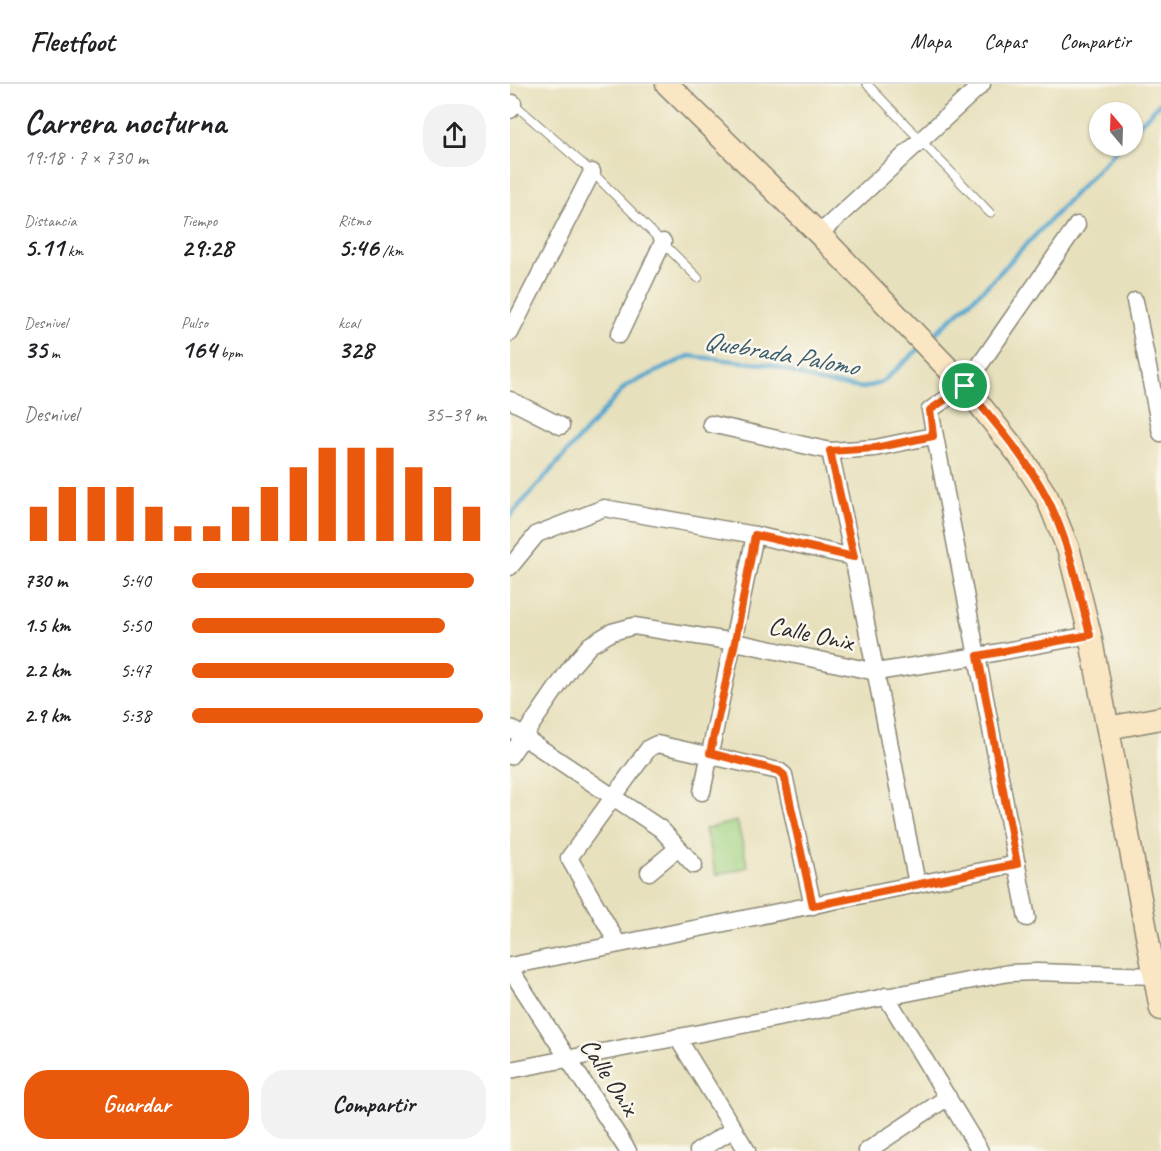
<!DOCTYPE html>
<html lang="es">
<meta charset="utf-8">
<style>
:root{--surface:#fff;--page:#f2f2f2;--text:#202124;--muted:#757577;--line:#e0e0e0;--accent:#ea580c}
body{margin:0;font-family:Caveat,sans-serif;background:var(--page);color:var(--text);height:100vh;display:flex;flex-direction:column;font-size:22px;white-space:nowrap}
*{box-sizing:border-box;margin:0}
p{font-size:20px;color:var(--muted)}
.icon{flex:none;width:33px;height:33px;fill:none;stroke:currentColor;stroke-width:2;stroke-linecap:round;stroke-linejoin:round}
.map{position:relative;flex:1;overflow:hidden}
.sheet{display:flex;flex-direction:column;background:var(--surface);width:510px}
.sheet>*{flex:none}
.needle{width:39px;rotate:341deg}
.fabs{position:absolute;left:579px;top:18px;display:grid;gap:12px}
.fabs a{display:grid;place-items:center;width:54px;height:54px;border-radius:50%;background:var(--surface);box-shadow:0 2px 4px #0004;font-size:30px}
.pin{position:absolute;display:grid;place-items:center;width:51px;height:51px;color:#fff;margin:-26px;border:3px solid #fff;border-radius:50%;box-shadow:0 2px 6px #0007}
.round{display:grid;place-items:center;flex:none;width:63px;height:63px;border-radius:24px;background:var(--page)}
.head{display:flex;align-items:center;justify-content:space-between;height:102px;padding:0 24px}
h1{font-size:33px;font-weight:800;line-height:45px}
.metrics{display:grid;grid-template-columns:repeat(3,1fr);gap:9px;height:102px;padding:6px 24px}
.metrics div{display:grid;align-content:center}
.metrics b{font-size:26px;font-weight:800}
.metrics small{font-size:16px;font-weight:400}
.metrics p{font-size:16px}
.chart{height:168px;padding:12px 24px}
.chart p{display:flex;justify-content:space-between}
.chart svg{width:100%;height:108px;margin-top:6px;stroke:var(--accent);stroke-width:6}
.cta{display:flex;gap:12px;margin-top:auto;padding:12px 24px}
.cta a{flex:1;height:69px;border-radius:24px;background:var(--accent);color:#fff;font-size:24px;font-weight:800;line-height:69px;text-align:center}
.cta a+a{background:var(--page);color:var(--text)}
ul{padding:0 24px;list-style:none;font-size:20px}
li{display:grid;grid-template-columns:96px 72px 1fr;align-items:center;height:45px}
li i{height:15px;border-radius:8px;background:var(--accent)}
header{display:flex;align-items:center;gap:36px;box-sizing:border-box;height:84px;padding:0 30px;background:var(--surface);border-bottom:2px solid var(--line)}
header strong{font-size:28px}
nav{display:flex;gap:33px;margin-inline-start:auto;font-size:21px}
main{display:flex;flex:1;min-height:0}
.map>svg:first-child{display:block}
.green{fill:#a0d282;stroke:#667e56;stroke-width:1.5}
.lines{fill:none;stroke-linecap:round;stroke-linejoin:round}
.stream{stroke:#51a5cd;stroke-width:4.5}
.lane-casing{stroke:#898674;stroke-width:10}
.street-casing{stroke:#898674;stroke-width:19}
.secondary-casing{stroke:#898674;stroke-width:25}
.lane{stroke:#fff;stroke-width:8}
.street{stroke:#fff;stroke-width:16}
.secondary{stroke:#fbe6c4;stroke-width:22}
.route-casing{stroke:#fff;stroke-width:12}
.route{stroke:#ea580c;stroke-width:8}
.labels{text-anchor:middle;stroke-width:5;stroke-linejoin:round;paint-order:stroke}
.street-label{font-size:26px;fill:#2b2b2b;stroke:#fbf7ec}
.water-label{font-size:27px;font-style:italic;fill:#3a5c6c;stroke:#fbf7ec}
</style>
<header>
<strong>Fleetfoot</strong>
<nav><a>Mapa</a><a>Capas</a><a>Compartir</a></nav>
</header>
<main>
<section class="sheet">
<div class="head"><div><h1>Carrera nocturna</h1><p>19:18 · 7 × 730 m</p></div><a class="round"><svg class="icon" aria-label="share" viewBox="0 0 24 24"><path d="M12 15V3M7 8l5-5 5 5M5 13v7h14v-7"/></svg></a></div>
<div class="metrics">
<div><p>Distancia</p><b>5.11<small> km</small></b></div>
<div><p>Tiempo</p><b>29:28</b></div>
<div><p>Ritmo</p><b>5:46<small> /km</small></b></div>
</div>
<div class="metrics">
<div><p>Desnivel</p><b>35<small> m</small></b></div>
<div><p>Pulso</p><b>164<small> bpm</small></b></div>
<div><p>kcal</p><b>328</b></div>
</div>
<div class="chart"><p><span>Desnivel</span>35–39 m</p>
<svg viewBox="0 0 160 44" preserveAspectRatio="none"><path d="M5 44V30M15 44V22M25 44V22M35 44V22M45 44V30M55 44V38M65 44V38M75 44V30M85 44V22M95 44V14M105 44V6M115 44V6M125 44V6M135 44V14M145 44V22M155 44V30"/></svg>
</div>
<ul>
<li><b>730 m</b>5:40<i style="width:96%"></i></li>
<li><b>1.5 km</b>5:50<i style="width:86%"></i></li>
<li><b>2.2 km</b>5:47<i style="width:89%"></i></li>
<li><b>2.9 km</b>5:38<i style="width:99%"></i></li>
</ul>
<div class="cta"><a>Guardar</a><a>Compartir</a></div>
</section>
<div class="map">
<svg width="651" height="1067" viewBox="0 0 651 1067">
<rect width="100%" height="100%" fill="#fbf7ec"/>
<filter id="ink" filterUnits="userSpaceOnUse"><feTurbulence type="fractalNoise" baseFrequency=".0167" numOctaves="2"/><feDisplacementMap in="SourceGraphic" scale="12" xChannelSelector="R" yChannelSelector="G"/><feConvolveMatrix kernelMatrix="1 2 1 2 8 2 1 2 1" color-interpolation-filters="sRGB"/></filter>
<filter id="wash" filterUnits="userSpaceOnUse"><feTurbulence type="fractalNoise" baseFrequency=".008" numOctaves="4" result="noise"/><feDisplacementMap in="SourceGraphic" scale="24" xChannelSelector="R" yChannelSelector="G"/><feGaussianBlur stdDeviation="1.35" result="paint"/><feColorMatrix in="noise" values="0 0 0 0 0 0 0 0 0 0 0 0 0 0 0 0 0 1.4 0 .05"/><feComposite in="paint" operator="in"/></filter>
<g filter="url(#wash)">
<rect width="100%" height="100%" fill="#e7e0bc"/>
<!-- green -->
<path class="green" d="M227,737L238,783L206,791L195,745Z"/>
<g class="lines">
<!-- stream -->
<g class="stream">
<path d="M622,48L651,18"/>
<path d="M418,256L478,201L610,62"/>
<path d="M0,432L116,302L179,272L262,281L310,298L354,304L372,298L410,264"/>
</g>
</g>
</g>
<g filter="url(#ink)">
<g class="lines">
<defs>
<g id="lane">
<path d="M357,0L480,129"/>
<path d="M3,19L82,88L188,194"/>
</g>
<g id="street">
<path d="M0,26L3,19"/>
<path d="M309,150L472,0"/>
<path d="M625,217L651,349"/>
<path d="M0,249L82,88"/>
<path d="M109,251L153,158"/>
<path d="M0,316L51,342"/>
<path d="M201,340L320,367L365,364L423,352"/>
<path d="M320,367L343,473L407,800"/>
<path d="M0,483L27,450L94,424L245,451L343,473"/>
<path d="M0,644L151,745L184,781"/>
<path d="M0,672L61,583L80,561L102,548L124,542L225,558L366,588L468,572L580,551"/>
<path d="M192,708L245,451"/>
<path d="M139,788L168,764"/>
<path d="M517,834L420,326L455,302L567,141"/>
<path d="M108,860L59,774L139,664L147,660L269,687L274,691L303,822"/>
<path d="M0,882L507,780"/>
<path d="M0,885L118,1067"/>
<path d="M376,912L470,1067"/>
<path d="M167,953L237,1067"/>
<path d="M0,986L499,889L527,888L644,892"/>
<path d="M188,1067L224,1045"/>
<path d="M357,1067L438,1013"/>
</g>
<g id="secondary">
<path d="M157,0L309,150L455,302L513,376L537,413L559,467L580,551L651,925"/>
<path d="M598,644L651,634"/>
</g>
</defs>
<!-- lane casing -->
<use href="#lane" class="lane-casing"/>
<!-- street casing -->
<use href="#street" class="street-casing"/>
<!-- secondary casing -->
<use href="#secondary" class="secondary-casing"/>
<!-- lane -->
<use href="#lane" class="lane"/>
<!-- street -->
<use href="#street" class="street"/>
<!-- secondary -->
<use href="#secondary" class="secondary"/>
</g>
</g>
<g class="lines" filter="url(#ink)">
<defs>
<path id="route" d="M455,302C484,338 516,373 537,414C559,457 568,504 580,551L468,572L507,780L303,822L274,691L269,687L200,669L225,558L245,451L344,473L320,367L365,364L423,352L420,326Z"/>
</defs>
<!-- route casing -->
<use href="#route" class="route-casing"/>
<!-- route -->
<use href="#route" class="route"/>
</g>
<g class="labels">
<!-- street labels -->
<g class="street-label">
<text transform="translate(301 549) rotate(12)" y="9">Calle Onix</text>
<text transform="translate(100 992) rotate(57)" y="9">Calle Onix</text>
</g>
<!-- water labels -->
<g class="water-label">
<text transform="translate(271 269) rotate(10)" y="9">Quebrada Palomo</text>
</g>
</g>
</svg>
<div class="fabs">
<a><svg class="needle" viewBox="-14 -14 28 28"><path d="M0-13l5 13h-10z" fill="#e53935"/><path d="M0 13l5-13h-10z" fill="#757577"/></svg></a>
</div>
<div class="pin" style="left:455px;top:302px;background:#1e9e55"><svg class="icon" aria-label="arrive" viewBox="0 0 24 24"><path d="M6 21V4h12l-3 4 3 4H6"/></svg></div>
</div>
</main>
